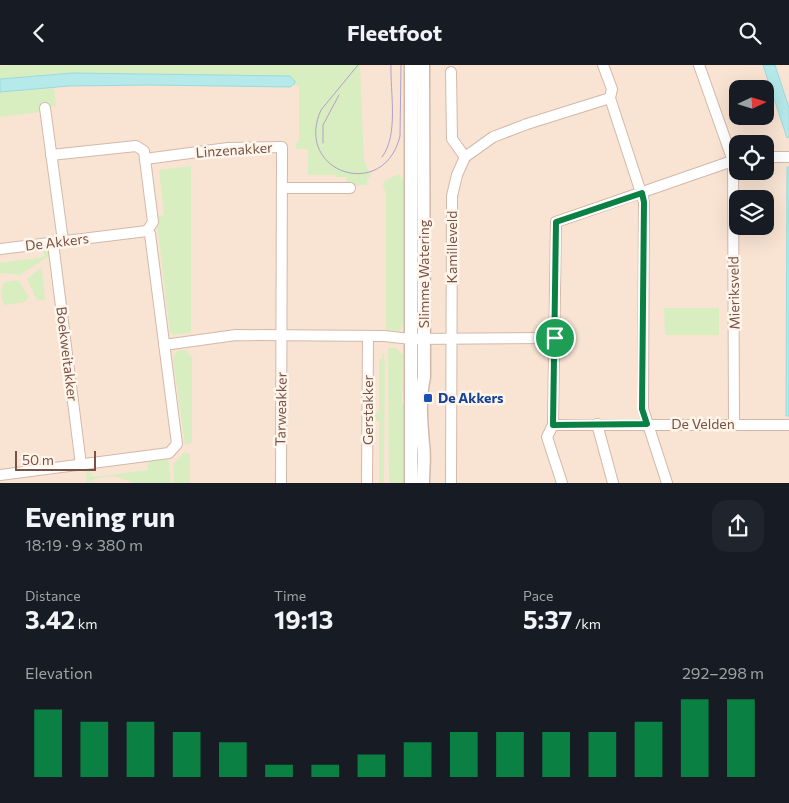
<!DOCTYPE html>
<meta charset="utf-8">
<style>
:root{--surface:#171b24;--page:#20242c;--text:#f1f3f6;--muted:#9ea1a6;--accent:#0b8043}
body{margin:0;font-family:Commissioner,sans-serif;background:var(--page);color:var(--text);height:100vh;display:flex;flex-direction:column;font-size:19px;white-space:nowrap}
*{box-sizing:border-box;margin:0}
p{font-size:16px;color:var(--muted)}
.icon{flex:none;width:28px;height:28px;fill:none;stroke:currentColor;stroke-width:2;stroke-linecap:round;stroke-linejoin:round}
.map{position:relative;height:418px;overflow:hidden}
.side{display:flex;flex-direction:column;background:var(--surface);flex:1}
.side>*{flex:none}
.needle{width:32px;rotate:86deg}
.tools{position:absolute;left:729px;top:15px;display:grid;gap:10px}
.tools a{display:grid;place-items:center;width:45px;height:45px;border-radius:10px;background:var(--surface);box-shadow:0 5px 20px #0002;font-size:25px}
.scale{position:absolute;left:15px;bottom:12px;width:81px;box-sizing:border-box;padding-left:5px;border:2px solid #795246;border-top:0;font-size:14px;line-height:18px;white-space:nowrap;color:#795246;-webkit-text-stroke:4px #fff5eb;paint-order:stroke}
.pin{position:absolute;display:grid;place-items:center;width:42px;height:42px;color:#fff;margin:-21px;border:2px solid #fff;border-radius:50%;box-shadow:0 1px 5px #0007}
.round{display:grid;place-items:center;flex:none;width:52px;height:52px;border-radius:15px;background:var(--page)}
.headline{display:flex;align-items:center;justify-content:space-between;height:85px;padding:0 25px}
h1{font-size:28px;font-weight:700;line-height:38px}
.metrics{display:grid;grid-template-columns:repeat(3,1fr);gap:8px;height:85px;padding:5px 25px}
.metrics div{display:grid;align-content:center}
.metrics b{font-size:25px;font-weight:700}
.metrics small{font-size:14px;font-weight:400}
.metrics p{font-size:14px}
.chart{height:140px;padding:10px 25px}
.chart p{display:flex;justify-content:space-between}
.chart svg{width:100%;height:90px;margin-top:5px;stroke:var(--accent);stroke-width:6}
header{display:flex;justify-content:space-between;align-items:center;height:65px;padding:0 25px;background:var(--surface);font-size:22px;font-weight:700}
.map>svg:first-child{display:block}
.residential{fill:#f9e4d3;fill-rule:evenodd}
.green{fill:#d8eec0}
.water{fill:#b5e9ea;stroke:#9adadd}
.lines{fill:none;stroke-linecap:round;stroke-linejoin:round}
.minor-casing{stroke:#d3b8aa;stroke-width:12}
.tertiary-casing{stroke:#d3b8aa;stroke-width:15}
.minor{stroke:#fff;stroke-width:10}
.tertiary{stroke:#fff;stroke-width:12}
.tram{stroke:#b1a0c9;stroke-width:1}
.route-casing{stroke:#fff;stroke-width:10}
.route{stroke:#0b8043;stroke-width:6}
.transit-dot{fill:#1a4fb4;stroke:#fff5eb;stroke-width:2}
.labels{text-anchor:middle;stroke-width:5;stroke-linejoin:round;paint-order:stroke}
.street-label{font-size:14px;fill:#795246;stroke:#fff5eb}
.transit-label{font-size:14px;font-weight:bold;fill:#164399;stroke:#fff5eb;text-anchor:start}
</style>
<header><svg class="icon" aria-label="back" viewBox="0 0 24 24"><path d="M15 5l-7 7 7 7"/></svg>Fleetfoot<svg class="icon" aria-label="search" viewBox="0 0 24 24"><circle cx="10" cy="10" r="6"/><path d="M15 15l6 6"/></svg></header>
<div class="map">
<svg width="789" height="418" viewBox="0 0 789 418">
<rect width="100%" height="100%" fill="#fef0e3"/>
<!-- residential -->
<path class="residential" d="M0,0H789V418H0ZM738,24H765V51H738ZM738,79H765V106H738ZM738,134H765V161H738Z"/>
<!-- green -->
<g class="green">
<path d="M10,0H360L364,95L371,111L367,114V120L347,121L346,112H336V110H308V84H296V78L299,75V21L293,20L295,18L290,11L73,8L0,14V1Z"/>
<path d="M54,22L56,41L41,43V47L0,52V27Z"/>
<path d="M191,101V268L174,270L170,267L156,151L164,150L159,105Z"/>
<path d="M399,109L405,117L408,251H405L404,259L399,266L386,265V129L383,120L386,115Z"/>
<path d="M43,183H48L49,191L20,210L0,208V198L44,192Z"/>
<path d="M42,202L45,235H37L27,214Z"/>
<path d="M18,215L29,232L25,237L4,240C0,231 0,225 5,217Z"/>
<path d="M664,243H719V270H665Z"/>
<path d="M388,283H396L403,290L402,338H408V418H389Z"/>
<path d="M186,285L192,292V378L185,380L173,293L177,286Z"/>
<path d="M383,286L385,297L384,418H379V356H371V348L379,347V294H382Z"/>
<path d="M184,387L190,389V418H174L173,399Z"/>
<path d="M167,393L169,398L171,418H132L118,412L111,411L98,413L87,418L86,402H90L92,412L148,405L147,396Z"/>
</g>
<!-- water -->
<g class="water">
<path d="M763,0H775L789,43V72L787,73Z"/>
<path d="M73,8L290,11L295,16V18L290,22L150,20L69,21L0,27V14Z"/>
<path d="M787,102H789V351H786Z"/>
</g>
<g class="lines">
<defs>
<g id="minor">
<path d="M603,0L612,24L610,33L644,137L643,344L667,418"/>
<path d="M699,0L733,96L734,360"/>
<path d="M451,7L452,74L465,92"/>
<path d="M45,43L63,176"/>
<path d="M51,90L136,81L144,86L153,157L147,166"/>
<path d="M765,92H789"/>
<path d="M145,94L228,83L282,82L281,418"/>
<path d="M738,94L556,157L553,360H789"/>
<path d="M282,123H350"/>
<path d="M53,178L81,400"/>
<path d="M0,184L147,166"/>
<path d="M164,280L236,270L384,271L411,274L555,273"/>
<path d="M597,359L613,418"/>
<path d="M553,360L547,372L562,418"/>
<path d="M0,410L169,388L177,379L150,169L147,166"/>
<path d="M367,418L368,271"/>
<path d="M451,418L452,131L457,110L465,92L493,72L527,59L610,33"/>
</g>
<g id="tertiary">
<path d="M423,0L424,312C419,335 421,356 423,379C425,392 423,405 423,418"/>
<path d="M411,418V0"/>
</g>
</defs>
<!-- minor casing -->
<use href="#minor" class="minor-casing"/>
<!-- tertiary casing -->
<use href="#tertiary" class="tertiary-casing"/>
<!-- minor -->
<use href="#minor" class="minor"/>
<!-- tertiary -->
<use href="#tertiary" class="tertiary"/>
<!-- tram -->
<g class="tram">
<path d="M358,0L321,45C293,107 384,138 400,71L401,0"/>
<path d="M323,78V60L339,30"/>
<path d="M382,92C399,70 390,27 391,0"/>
</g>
</g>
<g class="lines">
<defs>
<path id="route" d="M642,128L644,137L642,344L647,359L553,360L556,157Z"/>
</defs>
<!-- route casing -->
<use href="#route" class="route-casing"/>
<!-- route -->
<use href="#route" class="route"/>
</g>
<!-- markers -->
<rect class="transit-dot" x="423" y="328" width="10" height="10" rx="2.5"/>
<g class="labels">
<!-- street labels -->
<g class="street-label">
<text transform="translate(234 85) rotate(-4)" y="5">Linzenakker</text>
<text transform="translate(57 177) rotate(-7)" y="5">De Akkers</text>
<text transform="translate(452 182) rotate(-90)" y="5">Kamilleveld</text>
<text transform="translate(424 209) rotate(-90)" y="5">Slimme Watering</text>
<text transform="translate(734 228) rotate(-91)" y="5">Mieriksveld</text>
<text transform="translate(67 289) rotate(83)" y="5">Boekweitakker</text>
<text transform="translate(281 344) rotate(-89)" y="5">Tarweakker</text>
<text transform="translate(368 345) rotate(-90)" y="5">Gerstakker</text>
<text x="703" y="364">De Velden</text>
</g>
<!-- transit labels -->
<g class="transit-label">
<text x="438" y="338">De Akkers</text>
</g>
</g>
</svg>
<div class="tools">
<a><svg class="needle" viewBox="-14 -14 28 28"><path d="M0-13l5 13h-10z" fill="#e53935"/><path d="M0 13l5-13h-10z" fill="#9ea1a6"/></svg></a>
<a><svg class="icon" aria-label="locate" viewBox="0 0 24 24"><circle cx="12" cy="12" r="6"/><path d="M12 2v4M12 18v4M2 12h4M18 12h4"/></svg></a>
<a><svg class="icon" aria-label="layers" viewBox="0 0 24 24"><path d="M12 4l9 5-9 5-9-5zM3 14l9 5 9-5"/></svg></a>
</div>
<div class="scale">50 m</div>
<div class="pin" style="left:555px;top:273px;background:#1e9e55"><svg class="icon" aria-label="arrive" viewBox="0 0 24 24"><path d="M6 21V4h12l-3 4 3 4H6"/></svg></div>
</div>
<section class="side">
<div class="headline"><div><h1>Evening run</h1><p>18:19 · 9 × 380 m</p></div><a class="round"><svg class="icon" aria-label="share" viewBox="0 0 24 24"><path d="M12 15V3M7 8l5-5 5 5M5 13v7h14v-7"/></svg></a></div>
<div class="metrics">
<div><p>Distance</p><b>3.42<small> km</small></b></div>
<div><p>Time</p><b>19:13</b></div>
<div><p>Pace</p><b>5:37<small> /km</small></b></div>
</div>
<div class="chart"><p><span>Elevation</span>292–298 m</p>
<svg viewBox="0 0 160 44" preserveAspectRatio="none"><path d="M5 44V11M15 44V17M25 44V17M35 44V22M45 44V27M55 44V38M65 44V38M75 44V33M85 44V27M95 44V22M105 44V22M115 44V22M125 44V22M135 44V17M145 44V6M155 44V6"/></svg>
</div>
</section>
